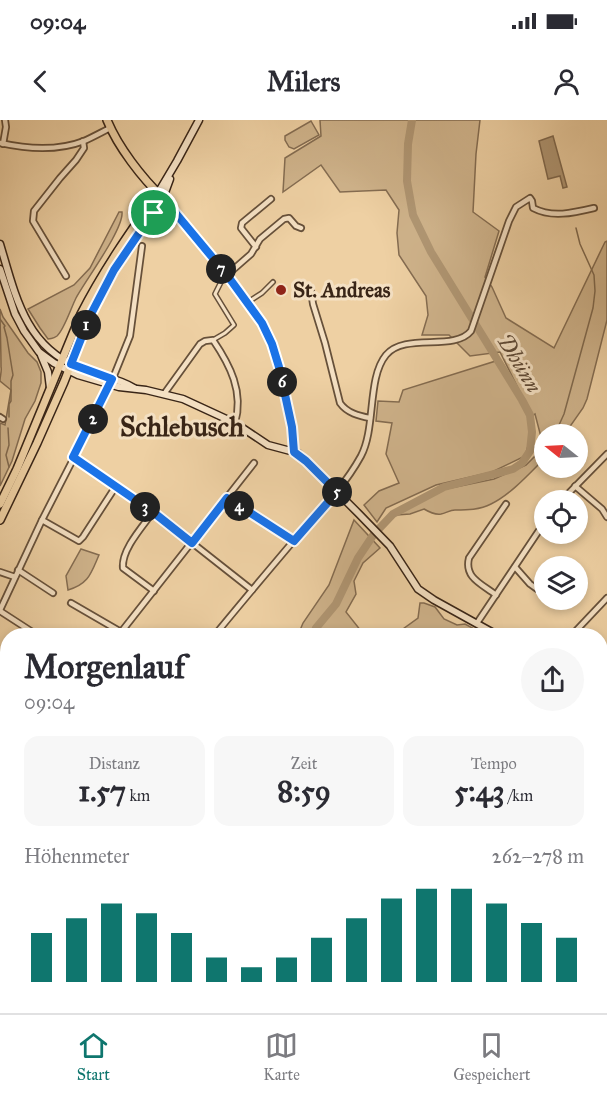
<!DOCTYPE html>
<html lang="de">
<meta charset="utf-8">
<style>
:root{--surface:#fff;--page:#f7f7f7;--text:#2b2b33;--muted:#7c7c81;--line:#e1e1e2;--accent:#0f766e}
body{margin:0;font-family:"IM FELL Great Primer",serif;background:var(--page);color:var(--text);height:100vh;display:flex;flex-direction:column;font-size:22px;white-space:nowrap}
*{box-sizing:border-box;margin:0}
p{font-size:20px;color:var(--muted)}
.icon{flex:none;width:33px;height:33px;fill:none;stroke:currentColor;stroke-width:2;stroke-linecap:round;stroke-linejoin:round}
.map{position:relative;flex:1;overflow:hidden}
.side{position:absolute;left:0px;top:508px;width:608px;height:386px;display:flex;flex-direction:column;background:var(--surface);border-radius:24px 24px 0 0;box-shadow:0 3px 9px #0003}
.side>*{flex:none}
.needle{width:39px;rotate:288deg}
.fabs{position:absolute;left:534px;top:304px;display:grid;gap:12px}
.fabs a{display:grid;place-items:center;width:54px;height:54px;border-radius:50%;background:var(--surface);box-shadow:0 3px 9px #0003;font-size:30px}
.pin{position:absolute;display:grid;place-items:center;width:51px;height:51px;color:#fff;margin:-26px;border:3px solid #fff;border-radius:50%;box-shadow:0 2px 6px #0007}
.km{position:absolute;width:30px;height:30px;margin:-15px;border-radius:50%;background:#222;color:#fff;font-size:16px;line-height:30px;text-align:center}
.round{display:grid;place-items:center;flex:none;width:63px;height:63px;border-radius:32px;background:var(--page)}
.headline{display:flex;align-items:center;justify-content:space-between;height:102px;padding:0 24px}
h1{font-size:33px;font-weight:700;line-height:45px}
.stats{display:grid;grid-template-columns:repeat(3,1fr);gap:9px;height:102px;padding:6px 24px}
.stats div{display:grid;align-content:center;border-radius:15px;background:var(--page);text-align:center}
.stats b{font-size:30px;font-weight:700}
.stats small{font-size:16px;font-weight:400}
.stats p{font-size:16px}
.chart{height:168px;padding:12px 24px}
.chart p{display:flex;justify-content:space-between}
.chart svg{width:100%;height:108px;margin-top:6px;stroke:var(--accent);stroke-width:6}
.status{display:flex;justify-content:space-between;align-items:center;height:42px;padding:0 30px;background:var(--surface);direction:ltr}
.status svg{height:16px;fill:currentColor}
header{display:flex;justify-content:space-between;align-items:center;height:78px;padding:0 24px;background:var(--surface);font-size:27px;font-weight:700}
.dock{display:flex;justify-content:space-around;align-items:center;height:84px;border-top:2px solid var(--line);background:var(--surface);font-size:16px;color:var(--muted)}
.dock a{display:grid;justify-items:center;gap:3px}
.dock .active{color:var(--accent)}
.map>svg:first-child{display:block}
.green{fill:#cfb38b;stroke:#846c51;stroke-width:1.5}
.water{fill:#b09673;stroke:#80694e;stroke-width:1.5}
.lines{fill:none;stroke-linecap:round;stroke-linejoin:round}
.stream{stroke:#80694e;stroke-width:1.5}
.river{stroke:#b09673;stroke-width:8}
.pedestrian-casing{stroke:#66503a;stroke-width:6}
.minor-casing{stroke:#66503a;stroke-width:8}
.tertiary-casing{stroke:#66503a;stroke-width:8}
.secondary-casing{stroke:#392517;stroke-width:9}
.primary-casing{stroke:#392517;stroke-width:10}
.pedestrian{stroke:#f4e0c3;stroke-width:3}
.minor{stroke:#f4e0c3;stroke-width:4.5}
.tertiary{stroke:#f4e0c3;stroke-width:5}
.secondary{stroke:#f4e0c3;stroke-width:6}
.primary{stroke:#eed0a3;stroke-width:7}
.route-casing{stroke:#fff;stroke-width:12}
.route{stroke:#1a73e8;stroke-width:8}
.poi-dot{fill:#8f2418;stroke:#f4e0c3;stroke-width:2}
.labels{text-anchor:middle;stroke-width:6;stroke-linejoin:round;paint-order:stroke}
.poi-label{font-size:21px;font-weight:bold;fill:#392517;stroke:#f4e0c3;text-anchor:start}
.water-label{font-size:22px;font-style:italic;fill:#5d4733;stroke:#f4e0c3}
.district-label{font-size:27px;font-weight:bold;fill:#392517;stroke:#f4e0c3}
</style>
<div class="status"><b>09:04</b><svg viewBox="0 0 49 12"><path d="M0 12V9h3v3zM5 12V6h3v6zM10 12V3h3v9zM15 12V0h3v12zM26 1h20v11H26zM47 4h2v5h-2z"/></svg></div>
<header><svg class="icon" aria-label="back" viewBox="0 0 24 24"><path d="M15 5l-7 7 7 7"/></svg>Milers<svg class="icon" aria-label="person" viewBox="0 0 24 24"><circle cx="12" cy="8" r="4"/><path d="M4 21q1-7 8-7t8 7"/></svg></header>
<div class="map">
<svg width="607" height="893" viewBox="0 0 607 893">
<rect width="100%" height="100%" fill="#eed0a3"/>
<filter id="stains"><feTurbulence type="fractalNoise" baseFrequency=".00333" numOctaves="4"/><feColorMatrix values="0 0 0 0 .2 0 0 0 0 .09 0 0 0 0 .02 0 0 0 .5 -.17"/></filter>
<radialGradient id="worn" r=".72"><stop offset=".6" stop-color="#630" stop-opacity="0"/><stop offset="1" stop-color="#630" stop-opacity=".3"/></radialGradient>
<!-- green -->
<g class="green">
<path d="M320,0H480L476,34L473,92L499,111L485,157L492,167L506,198L554,228L605,122L607,121V200L587,279L583,288L564,315H544V339C529,354 510,375 491,384C480,390 467,390 455,390C450,390 446,393 441,394C435,395 429,392 424,389L410,394L397,395L396,392L436,371L494,359L526,345L536,335L541,317L535,294L532,296L500,232L470,236L449,215H422L428,195L426,176L399,135L397,113L399,90L386,70L340,72L321,45L283,72L285,38L321,16Z"/>
<path d="M311,1L319,15L294,29L289,27L285,20V16Z"/>
<path d="M119,92H122C124,109 85,161 76,178C71,188 64,210 57,216C53,219 53,218 48,219L40,208L28,189L74,165L90,148Z"/>
<path d="M0,189L3,197L17,217L28,233L37,242L41,252V263L35,281L25,299L12,341L0,366V303L5,305L11,270L0,261C0,256 2,251 1,247C1,227 0,208 0,189Z"/>
<path d="M499,240L523,283L533,309L525,336L492,352L436,365L386,388L377,402L364,385L379,371L399,363L386,334L392,303L376,301L378,281L399,282L403,270Z"/>
<path d="M354,400L380,428L363,443L354,461L356,474L346,492L365,516H289L292,511L298,515L303,503L329,465Z"/>
<path d="M81,429L99,435C91,453 89,464 68,470L66,456Z"/>
<path d="M420,483H424L435,487L444,499L457,505L465,504L480,512L478,516H373L400,511L418,498Z"/>
<path d="M144,886H240L258,893H140Z"/>
</g>
<!-- water -->
<path class="water" d="M553,16L567,67L563,68L560,56L548,59L539,21Z"/>
<g class="lines">
<!-- stream -->
<g class="stream">
<path d="M0,199L5,206L4,207L7,218L13,255L11,261V281L9,284V297"/>
<path d="M8,308L9,325L6,335L9,347"/>
<path d="M549,315L559,305L564,294L593,188L595,171L594,155L580,124L576,108"/>
<path d="M530,331L544,319"/>
</g>
<!-- river -->
<path class="river" d="M313,516L316,508L336,484L358,438L374,414L393,394L444,367L513,349L522,343L530,331L532,312L530,295L522,280L431,132L413,95L407,61L408,24L412,0"/>
<defs>
<g id="pedestrian">
<path d="M248,182L262,173L273,162"/>
<path d="M213,220L225,213L234,205L215,174L221,162L227,155L262,203L272,224L279,246L292,307L294,331"/>
</g>
<g id="minor">
<path d="M0,23C27,29 58,31 84,21C93,17 102,12 110,8"/>
<path d="M3,24L6,7L5,0"/>
<path d="M163,78L186,104L227,155L251,134L260,119L284,99L289,98L296,106L301,108"/>
<path d="M256,127L241,108L242,103L271,79"/>
<path d="M66,156L33,101L34,91L60,58L76,40L84,28L83,21"/>
<path d="M311,171L313,184L325,223L340,283C347,293 359,296 370,298"/>
<path d="M164,274L200,224L205,221L213,220C230,245 244,272 235,303"/>
<path d="M0,297L3,299"/>
<path d="M73,337L153,392L252,470"/>
<path d="M575,366L602,389L607,397"/>
<path d="M227,378L294,421"/>
<path d="M561,381L607,334"/>
<path d="M153,392C143,406 121,430 123,448L154,471"/>
<path d="M42,400L79,421L83,417L116,366"/>
<path d="M515,447L530,464L537,469"/>
<path d="M18,450L53,473"/>
<path d="M0,452L15,457"/>
<path d="M496,475C482,464 464,458 469,438L506,384"/>
<path d="M71,483L121,512"/>
<path d="M0,490L42,400L107,273L130,216L142,126"/>
<path d="M0,491L37,515"/>
<path d="M477,503L544,403"/>
<path d="M118,516L254,343"/>
<path d="M214,516C241,483 268,451 296,418C319,392 344,367 361,336C376,308 367,258 386,235C405,212 454,232 471,211L509,101L516,87L530,78L532,81L533,88C552,98 573,93 594,88"/>
<path d="M571,516L607,478"/>
<path d="M0,544L8,549"/>
<path d="M0,598L8,603"/>
<path d="M0,644L8,633"/>
<path d="M600,684L607,672"/>
<path d="M600,684L603,689L600,694"/>
<path d="M0,723L8,726"/>
<path d="M0,759L8,743"/>
<path d="M0,773L4,774L8,772"/>
<path d="M600,815L607,798"/>
<path d="M600,882L604,887L606,893"/>
<path d="M482,893L488,886"/>
<path d="M568,893L570,886"/>
</g>
<path id="tertiary" d="M425,893L429,886"/>
<g id="secondary">
<path d="M158,73L177,41L199,0"/>
<path d="M163,78L170,59"/>
<path d="M0,124C15,174 25,226 78,247C96,255 118,258 134,268"/>
<path d="M0,149L15,194L24,211L39,232L54,243L78,255L119,267L146,270L183,279L235,303L268,325L298,333L359,394L390,426L418,469L434,480L499,516"/>
<path d="M41,235L48,252L50,268"/>
<path d="M600,565L607,568"/>
</g>
<g id="primary">
<path d="M0,384L17,349L81,194C103,151 130,112 158,73"/>
<path d="M0,400L37,323L64,262L90,196L114,151L163,78C142,58 118,27 107,0"/>
<path d="M0,784L8,787"/>
<path d="M0,791L8,794"/>
<path d="M264,886L283,893"/>
</g>
</defs>
<!-- pedestrian casing -->
<use href="#pedestrian" class="pedestrian-casing"/>
<!-- minor casing -->
<use href="#minor" class="minor-casing"/>
<!-- tertiary casing -->
<use href="#tertiary" class="tertiary-casing"/>
<!-- secondary casing -->
<use href="#secondary" class="secondary-casing"/>
<!-- primary casing -->
<use href="#primary" class="primary-casing"/>
<!-- pedestrian -->
<use href="#pedestrian" class="pedestrian"/>
<!-- minor -->
<use href="#minor" class="minor"/>
<!-- tertiary -->
<use href="#tertiary" class="tertiary"/>
<!-- secondary -->
<use href="#secondary" class="secondary"/>
<!-- primary -->
<use href="#primary" class="primary"/>
</g>
<g class="lines">
<defs>
<path id="route" d="M163,78L227,155L262,203L272,224L279,247L292,307L294,332L306,341L337,372L294,421L227,378L192,423L153,392L73,337L112,259L71,244L90,196L114,150Z"/>
</defs>
<!-- route casing -->
<use href="#route" class="route-casing"/>
<!-- route -->
<use href="#route" class="route"/>
</g>
<!-- markers -->
<circle class="poi-dot" cx="281" cy="170" r="6"/>
<g class="labels">
<!-- poi labels -->
<g class="poi-label">
<text x="293" y="177">St. Andreas</text>
</g>
<!-- water labels -->
<g class="water-label">
<text transform="translate(520 243) rotate(59)" y="8">Dhünn</text>
</g>
<!-- district labels -->
<g class="district-label">
<text x="182" y="316">Schlebusch</text>
</g>
</g>
<rect width="100%" height="100%" filter="url(#stains)"/>
<rect width="100%" height="100%" fill="url(#worn)"/>
</svg>
<div class="fabs">
<a><svg class="needle" viewBox="-14 -14 28 28"><path d="M0-13l5 13h-10z" fill="#e53935"/><path d="M0 13l5-13h-10z" fill="#7c7c81"/></svg></a>
<a><svg class="icon" aria-label="locate" viewBox="0 0 24 24"><circle cx="12" cy="12" r="6"/><path d="M12 2v4M12 18v4M2 12h4M18 12h4"/></svg></a>
<a><svg class="icon" aria-label="layers" viewBox="0 0 24 24"><path d="M12 4l9 5-9 5-9-5zM3 14l9 5 9-5"/></svg></a>
</div>
<div class="pin" style="left:154px;top:93px;background:#1e9e55"><svg class="icon" aria-label="arrive" viewBox="0 0 24 24"><path d="M6 21V4h12l-3 4 3 4H6"/></svg></div>
<b class="km" style="left:86px;top:205px">1</b>
<b class="km" style="left:93px;top:299px">2</b>
<b class="km" style="left:145px;top:387px">3</b>
<b class="km" style="left:239px;top:386px">4</b>
<b class="km" style="left:337px;top:372px">5</b>
<b class="km" style="left:282px;top:262px">6</b>
<b class="km" style="left:221px;top:149px">7</b>
<section class="side">
<div class="headline"><div><h1>Morgenlauf</h1><p>09:04</p></div><a class="round"><svg class="icon" aria-label="share" viewBox="0 0 24 24"><path d="M12 15V3M7 8l5-5 5 5M5 13v7h14v-7"/></svg></a></div>
<div class="stats">
<div><p>Distanz</p><b>1.57<small> km</small></b></div>
<div><p>Zeit</p><b>8:59</b></div>
<div><p>Tempo</p><b>5:43<small> /km</small></b></div>
</div>
<div class="chart"><p><span>Höhenmeter</span>262–278 m</p>
<svg viewBox="0 0 160 44" preserveAspectRatio="none"><path d="M5 44V24M15 44V18M25 44V12M35 44V16M45 44V24M55 44V34M65 44V38M75 44V34M85 44V26M95 44V18M105 44V10M115 44V6M125 44V6M135 44V12M145 44V20M155 44V26"/></svg>
</div>
</section>
</div>
<nav class="dock">
<a class="active"><svg class="icon" aria-label="home" viewBox="0 0 24 24"><path d="M3 11l9-7 9 7M6 9v11h12V9"/></svg>Start</a>
<a><svg class="icon" aria-label="map" viewBox="0 0 24 24"><path d="M3 6l6-2 6 2 6-2v14l-6 2-6-2-6 2zM9 4v14M15 6v14"/></svg>Karte</a>
<a><svg class="icon" aria-label="saved" viewBox="0 0 24 24"><path d="M7 4h10v16l-5-4-5 4z"/></svg>Gespeichert</a>
</nav>
